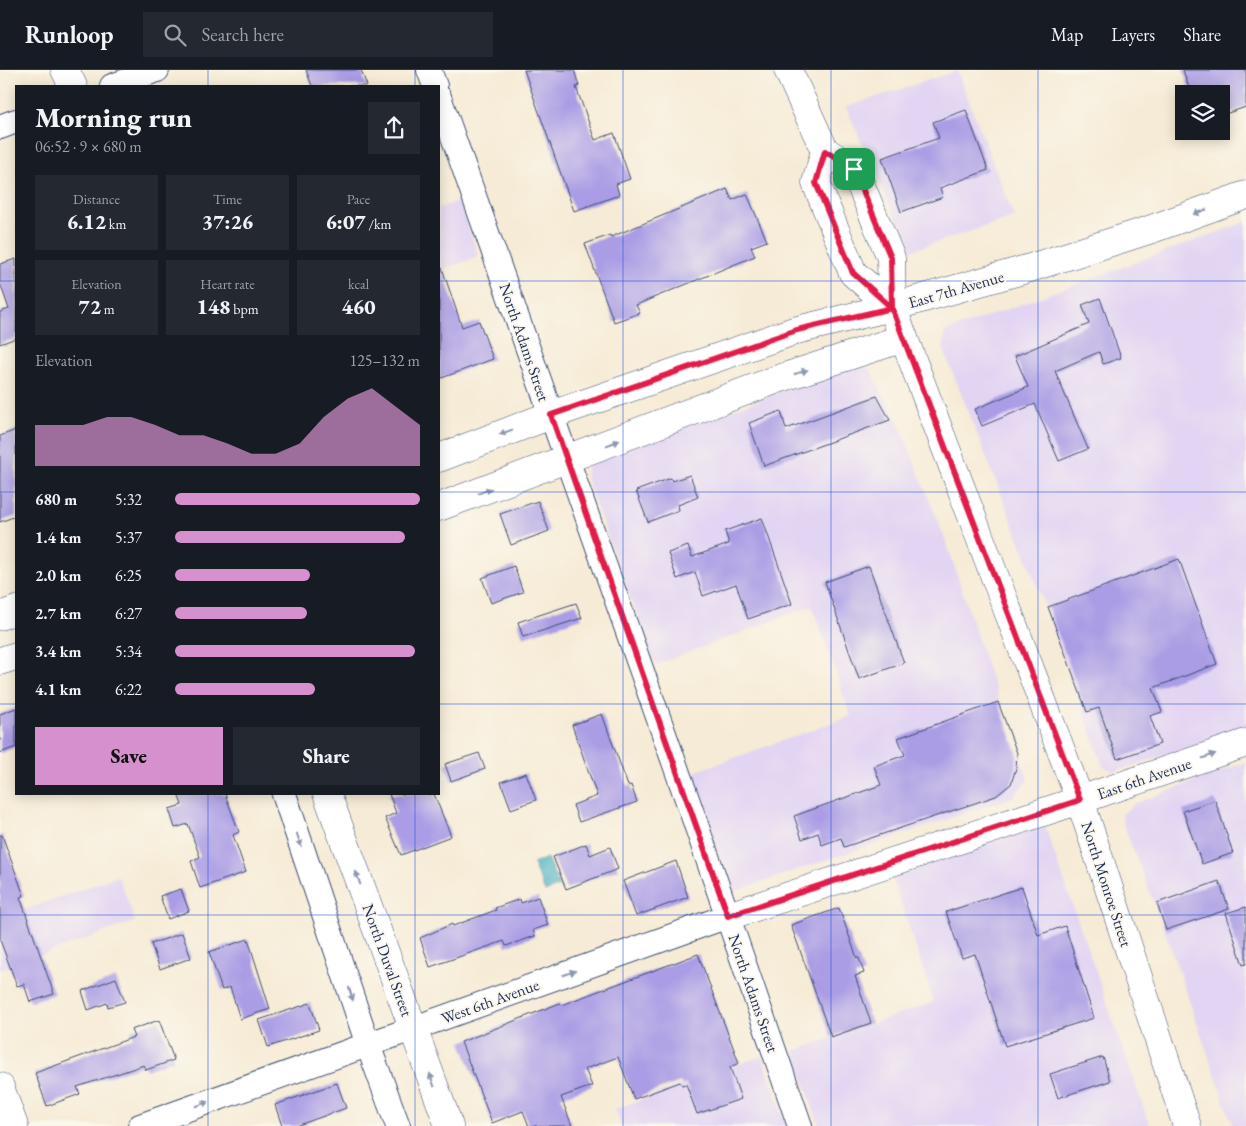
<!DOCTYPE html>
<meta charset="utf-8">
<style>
:root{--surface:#171b24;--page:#242831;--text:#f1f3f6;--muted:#9ea1a6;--line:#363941;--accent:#d690ce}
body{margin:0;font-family:"EB Garamond",serif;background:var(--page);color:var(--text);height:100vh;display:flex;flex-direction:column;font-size:19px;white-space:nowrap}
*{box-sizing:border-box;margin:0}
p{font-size:16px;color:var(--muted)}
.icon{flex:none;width:28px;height:28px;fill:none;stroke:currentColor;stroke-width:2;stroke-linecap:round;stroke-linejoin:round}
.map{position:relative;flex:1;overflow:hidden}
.drawer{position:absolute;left:15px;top:15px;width:425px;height:710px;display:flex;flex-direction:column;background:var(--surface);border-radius:0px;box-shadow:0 2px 12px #0003}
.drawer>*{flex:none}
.tools{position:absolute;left:1175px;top:15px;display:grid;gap:10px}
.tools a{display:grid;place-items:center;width:55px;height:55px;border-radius:0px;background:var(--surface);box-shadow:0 2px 12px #0003;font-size:25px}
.pin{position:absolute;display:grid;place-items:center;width:42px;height:42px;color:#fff;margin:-21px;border-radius:10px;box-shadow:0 2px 8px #0006}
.round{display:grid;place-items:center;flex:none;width:52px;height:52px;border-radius:0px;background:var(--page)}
.head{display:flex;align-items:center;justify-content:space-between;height:85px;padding:0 20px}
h1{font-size:28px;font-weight:800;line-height:38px}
.figures{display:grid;grid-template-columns:repeat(3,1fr);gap:8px;height:85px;padding:5px 20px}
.figures div{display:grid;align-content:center;border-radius:0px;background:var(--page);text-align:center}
.figures b{font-size:21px;font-weight:800}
.figures small{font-size:14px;font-weight:400}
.figures p{font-size:14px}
.chart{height:140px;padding:10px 20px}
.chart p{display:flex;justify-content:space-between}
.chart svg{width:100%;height:90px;margin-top:5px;fill:var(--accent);opacity:.7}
.action{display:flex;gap:10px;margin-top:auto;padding:10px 20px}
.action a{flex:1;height:58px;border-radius:0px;background:var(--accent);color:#111;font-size:20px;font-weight:800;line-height:58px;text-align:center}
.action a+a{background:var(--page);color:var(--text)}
ul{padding:0 20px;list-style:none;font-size:16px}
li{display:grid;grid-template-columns:80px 60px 1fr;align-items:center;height:38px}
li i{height:12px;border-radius:6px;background:var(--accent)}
header{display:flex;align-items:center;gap:30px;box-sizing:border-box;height:70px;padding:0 25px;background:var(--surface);border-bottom:1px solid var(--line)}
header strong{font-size:24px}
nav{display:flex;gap:28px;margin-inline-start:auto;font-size:18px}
.search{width:350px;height:45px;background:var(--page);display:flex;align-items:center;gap:12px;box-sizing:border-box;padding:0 18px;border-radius:0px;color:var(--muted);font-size:19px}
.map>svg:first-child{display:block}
.built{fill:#e2d4f3}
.water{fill:#42afbf;stroke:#2e6f8e}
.building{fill:#aa9ce5}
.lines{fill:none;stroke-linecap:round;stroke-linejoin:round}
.minor-casing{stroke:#3c4b70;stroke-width:26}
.tertiary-casing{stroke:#3c4b70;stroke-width:29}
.secondary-casing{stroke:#3c4b70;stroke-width:29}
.primary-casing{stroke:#3c4b70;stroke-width:29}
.minor{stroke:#fff;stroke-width:24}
.tertiary{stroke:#fff;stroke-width:28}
.secondary{stroke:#fff;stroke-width:28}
.primary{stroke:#fff;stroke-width:28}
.oneway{fill:#8d97ae}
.route-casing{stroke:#fff;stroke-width:10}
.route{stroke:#e11d48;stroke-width:6}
.grid{fill:none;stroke:#1d4ed8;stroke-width:1;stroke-opacity:0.55}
.labels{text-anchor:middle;stroke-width:4;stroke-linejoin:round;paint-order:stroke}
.street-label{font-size:16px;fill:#1b2f5e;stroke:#fbf7ec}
</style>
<header>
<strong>Runloop</strong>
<div class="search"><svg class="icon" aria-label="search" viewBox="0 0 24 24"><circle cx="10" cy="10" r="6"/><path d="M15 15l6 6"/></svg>Search here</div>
<nav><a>Map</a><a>Layers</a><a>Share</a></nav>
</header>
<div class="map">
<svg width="1246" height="1056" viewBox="0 0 1246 1056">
<rect width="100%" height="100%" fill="#fbf7ec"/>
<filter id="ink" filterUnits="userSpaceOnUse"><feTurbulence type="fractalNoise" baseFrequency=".02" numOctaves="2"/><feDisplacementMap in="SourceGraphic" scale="10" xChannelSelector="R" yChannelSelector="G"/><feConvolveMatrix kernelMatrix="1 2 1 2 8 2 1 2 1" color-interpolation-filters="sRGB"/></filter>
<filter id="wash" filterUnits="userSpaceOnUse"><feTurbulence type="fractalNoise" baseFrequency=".0096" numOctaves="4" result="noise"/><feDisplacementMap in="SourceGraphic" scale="20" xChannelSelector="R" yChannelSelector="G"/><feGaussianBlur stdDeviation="1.12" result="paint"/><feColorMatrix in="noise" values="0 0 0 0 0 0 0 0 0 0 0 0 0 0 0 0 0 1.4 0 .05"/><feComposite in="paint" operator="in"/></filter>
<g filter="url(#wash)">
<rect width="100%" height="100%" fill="#f6ebd6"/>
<!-- built -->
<g class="built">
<path d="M957,1L1014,147L910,181L846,37Z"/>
<path d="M459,131L479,187L439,200V138Z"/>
<path d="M1246,152V658L1114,702L1103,696L1043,530L943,278L945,262Z"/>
<path d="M854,295L870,299L899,354L947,474L987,597L1028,710L1013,727L732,822L689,704L851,646L812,536L655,595L586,408L587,397L595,390Z"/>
<path d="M1246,692V1056H1233L1166,864L1123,753L1122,745L1134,734Z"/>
<path d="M1044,754L1150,1056H819L794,981L934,932L891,804Z"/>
<path d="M118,806L135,851L0,900V849Z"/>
<path d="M762,986L787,1056H621L615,1039Z"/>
</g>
<!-- water -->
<path class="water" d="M547,788L559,816L545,822L533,794Z"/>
<g id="blocks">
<!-- building -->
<g class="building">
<path d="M306,0H361L367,16H312Z"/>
<path d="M524,0H574L579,16L576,17L595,70L614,63L630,109L616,114L619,125L574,141Z"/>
<path d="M1183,0H1246V37L1225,44L1221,24H1191Z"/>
<path d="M966,40L988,100L940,118L943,127L901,142L882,88L939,68L933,52Z"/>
<path d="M727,119L732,130L747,124L767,171L751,177L755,186L636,235L640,243L614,252L585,174L610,165L611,167Z"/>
<path d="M16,189V268L0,274V242L9,239L0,213V194Z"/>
<path d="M439,198H442L462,257L479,251L493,289L439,309Z"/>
<path d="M1100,228L1121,288L1103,294L1099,282L1055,301L1088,379L1059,391L1035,334L982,356L975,339L1028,317L1015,286L1089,254L1082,235Z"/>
<path d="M877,326L890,350L764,396L749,353L781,341L786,359Z"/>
<path d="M16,360V446L0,452V366Z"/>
<path d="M690,405L698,427L678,435L679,440L648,452L636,421L671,408L672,411Z"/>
<path d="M538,431L549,461L511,475L500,444Z"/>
<path d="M762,448L792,534L748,549L736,514L703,526L695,502L677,509L668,483L688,476L692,487L729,474L725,461Z"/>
<path d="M1179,489L1217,594L1153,618L1162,642L1150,646L1160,674L1117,689L1099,638L1087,642L1048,537Z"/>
<path d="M514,496L523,522L491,533L482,508Z"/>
<path d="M869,496L904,593L859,609L825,512Z"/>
<path d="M576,533L582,548L523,567L518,552Z"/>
<path d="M998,632L1017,683L1016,698L1011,714L996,726L844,777L841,768L822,775L818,763L802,769L794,746L881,715L874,696L905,685L898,668Z"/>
<path d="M16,638V677L0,683V644Z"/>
<path d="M602,644L628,716L631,715L637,732L579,752L573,735L597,726L572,655Z"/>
<path d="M479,683L485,699L451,711L445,694Z"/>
<path d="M526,703L536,730L511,739L501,712Z"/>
<path d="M178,724H225L239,762L233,765L246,802L200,818L191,791L200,787L188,754L175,758L169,739L182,735Z"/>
<path d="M389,724H434L451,766L401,785L385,748L396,743Z"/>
<path d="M1215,730L1233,783L1202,794L1183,741Z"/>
<path d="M0,765H2L24,826L20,827L54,924L30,932L24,914L17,916L0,870Z"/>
<path d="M586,774L590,785L610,777L618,799L566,819L553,787Z"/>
<path d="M676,791L688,827L636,846L623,811Z"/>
<path d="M1219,811L1229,839L1166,860L1157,833Z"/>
<path d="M1022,817L1038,865L1065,856L1094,948L1005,976L975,884L962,888L946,842Z"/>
<path d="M181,819L189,841L168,849L160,826Z"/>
<path d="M538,827L548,855L533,860L535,866L506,876L504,871L430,897L420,868L452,854L453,856L496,840L495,838L520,829L521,833Z"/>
<path d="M1246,837V894L1243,895L1226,843Z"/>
<path d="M839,838L857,888H859L864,903L855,906L871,953L831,967L791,855Z"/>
<path d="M182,863L191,888L160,899L151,874Z"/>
<path d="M248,869L270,939L240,949L230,917L222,920L209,882Z"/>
<path d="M698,884L739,993L730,997L741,1029L697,1044L686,1014L682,1015L680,1012L634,1029L618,987L585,999L592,1016L561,1027L572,1056H529L523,1041L492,1053L461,972L560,933L561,935Z"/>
<path d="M116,908L125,932L108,937L107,933L88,940L82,921Z"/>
<path d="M310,933L319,960L268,977L259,950Z"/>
<path d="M159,950L174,990L146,1000L144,995L77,1017L80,1024L47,1036L35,1003L134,967L131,960Z"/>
<path d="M1103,987L1110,1011L1058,1028L1050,1004Z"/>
<path d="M337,1013L346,1038L296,1056H282L275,1035Z"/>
</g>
</g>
</g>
<g filter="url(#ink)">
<use href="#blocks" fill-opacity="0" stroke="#3c4b70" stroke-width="1"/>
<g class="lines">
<defs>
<g id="minor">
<path d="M429,0L435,16"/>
<path d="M112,16L157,0"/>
<path d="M439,27L692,743L800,1056"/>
<path d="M0,57L16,51"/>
<path d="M284,724L368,975L398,1056"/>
<path d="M140,1056L728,846"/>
</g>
<g id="tertiary">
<path d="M439,388L551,345L797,260L892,237L1030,198L1149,160L1246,125"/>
<path d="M439,437L778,309L904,268"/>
<path d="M0,546L16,540"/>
<path d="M0,591L16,586"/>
<path d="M728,846L1080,730L1246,673"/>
</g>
<g id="secondary">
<path d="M65,0L73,16"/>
<path d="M327,724L449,1056"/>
<path d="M0,1017L14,1056"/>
</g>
<g id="primary">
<path d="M788,0L825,81L854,99L891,188L892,237L1080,730L1187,1056"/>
<path d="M825,81L816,113L853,203L892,237"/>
</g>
</defs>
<!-- minor casing -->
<use href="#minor" class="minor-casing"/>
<!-- tertiary casing -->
<use href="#tertiary" class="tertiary-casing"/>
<!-- secondary casing -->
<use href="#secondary" class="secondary-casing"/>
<!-- primary casing -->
<use href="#primary" class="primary-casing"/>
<!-- minor -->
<use href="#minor" class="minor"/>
<!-- tertiary -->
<use href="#tertiary" class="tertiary"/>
<!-- secondary -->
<use href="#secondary" class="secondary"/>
<!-- primary -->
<use href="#primary" class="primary"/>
</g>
<!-- one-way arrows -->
<defs><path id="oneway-solid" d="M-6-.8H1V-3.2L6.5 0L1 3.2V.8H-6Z" transform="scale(1.25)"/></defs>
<g class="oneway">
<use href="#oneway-solid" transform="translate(1200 142) rotate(160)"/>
<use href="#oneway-solid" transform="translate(801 302) rotate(-18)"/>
<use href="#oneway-solid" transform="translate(506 362) rotate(159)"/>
<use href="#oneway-solid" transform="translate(613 373) rotate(-21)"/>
<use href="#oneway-solid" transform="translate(485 421) rotate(-20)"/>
<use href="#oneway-solid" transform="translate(1209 686) rotate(-19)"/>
<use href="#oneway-solid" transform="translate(299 770) rotate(72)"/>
<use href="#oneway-solid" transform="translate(358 808) rotate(-110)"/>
<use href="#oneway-solid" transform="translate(569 903) rotate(-20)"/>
<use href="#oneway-solid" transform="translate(351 924) rotate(72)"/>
<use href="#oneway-solid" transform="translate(432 1010) rotate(-110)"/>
<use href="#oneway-solid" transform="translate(202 1034) rotate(-20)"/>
</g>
</g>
<g class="lines" filter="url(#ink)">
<defs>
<path id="route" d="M854,99L891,188L892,238L797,260L551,345L728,846L1080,730L892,238L853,203L816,113L825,81L854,99"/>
</defs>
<!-- route casing -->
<use href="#route" class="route-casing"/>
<!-- route -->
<use href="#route" class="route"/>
</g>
<!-- grid -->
<path class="grid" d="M208,0V16M415,0V16M623,0V1056M831,0V1056M1038,0V1056M0,211H16M439,211H1246M0,422H16M439,422H1246M0,634H16M439,634H1246M208,724V1056M415,724V1056M0,845H1246"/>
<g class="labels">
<!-- street labels -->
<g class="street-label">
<text transform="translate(956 219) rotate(-16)" y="6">East 7th Avenue</text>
<text transform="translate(525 272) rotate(71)" y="6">North Adams Street</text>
<text transform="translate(1144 708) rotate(-19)" y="6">East 6th Avenue</text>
<text transform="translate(1107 814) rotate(72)" y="6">North Monroe Street</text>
<text transform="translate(388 890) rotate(70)" y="6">North Duval Street</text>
<text transform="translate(754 923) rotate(71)" y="6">North Adams Street</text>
<text transform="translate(490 931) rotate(-20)" y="6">West 6th Avenue</text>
</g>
</g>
</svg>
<div class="tools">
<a><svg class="icon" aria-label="layers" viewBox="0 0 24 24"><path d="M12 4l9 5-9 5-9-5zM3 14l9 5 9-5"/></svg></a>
</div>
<div class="pin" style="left:854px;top:99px;background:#1e9e55"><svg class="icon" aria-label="arrive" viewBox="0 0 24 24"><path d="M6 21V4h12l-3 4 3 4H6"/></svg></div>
<section class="drawer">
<div class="head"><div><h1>Morning run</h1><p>06:52 · 9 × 680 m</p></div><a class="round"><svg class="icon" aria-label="share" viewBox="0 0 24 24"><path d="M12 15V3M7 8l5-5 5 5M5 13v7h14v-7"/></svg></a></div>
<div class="figures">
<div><p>Distance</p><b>6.12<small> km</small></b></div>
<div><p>Time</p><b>37:26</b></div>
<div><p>Pace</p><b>6:07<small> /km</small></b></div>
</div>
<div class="figures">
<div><p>Elevation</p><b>72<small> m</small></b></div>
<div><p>Heart rate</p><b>148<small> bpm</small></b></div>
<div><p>kcal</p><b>460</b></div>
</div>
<div class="chart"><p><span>Elevation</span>125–132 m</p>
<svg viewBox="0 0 160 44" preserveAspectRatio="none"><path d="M0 44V24L10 24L20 24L30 20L40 20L50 24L60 29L70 29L80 33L90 38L100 38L110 33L120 20L130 11L140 6L150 15L160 24V44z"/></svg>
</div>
<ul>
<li><b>680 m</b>5:32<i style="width:100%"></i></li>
<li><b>1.4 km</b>5:37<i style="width:94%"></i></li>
<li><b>2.0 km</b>6:25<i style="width:55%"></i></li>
<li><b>2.7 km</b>6:27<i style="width:54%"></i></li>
<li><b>3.4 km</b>5:34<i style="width:98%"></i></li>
<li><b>4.1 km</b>6:22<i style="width:57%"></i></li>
</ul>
<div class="action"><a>Save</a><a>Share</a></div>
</section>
</div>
